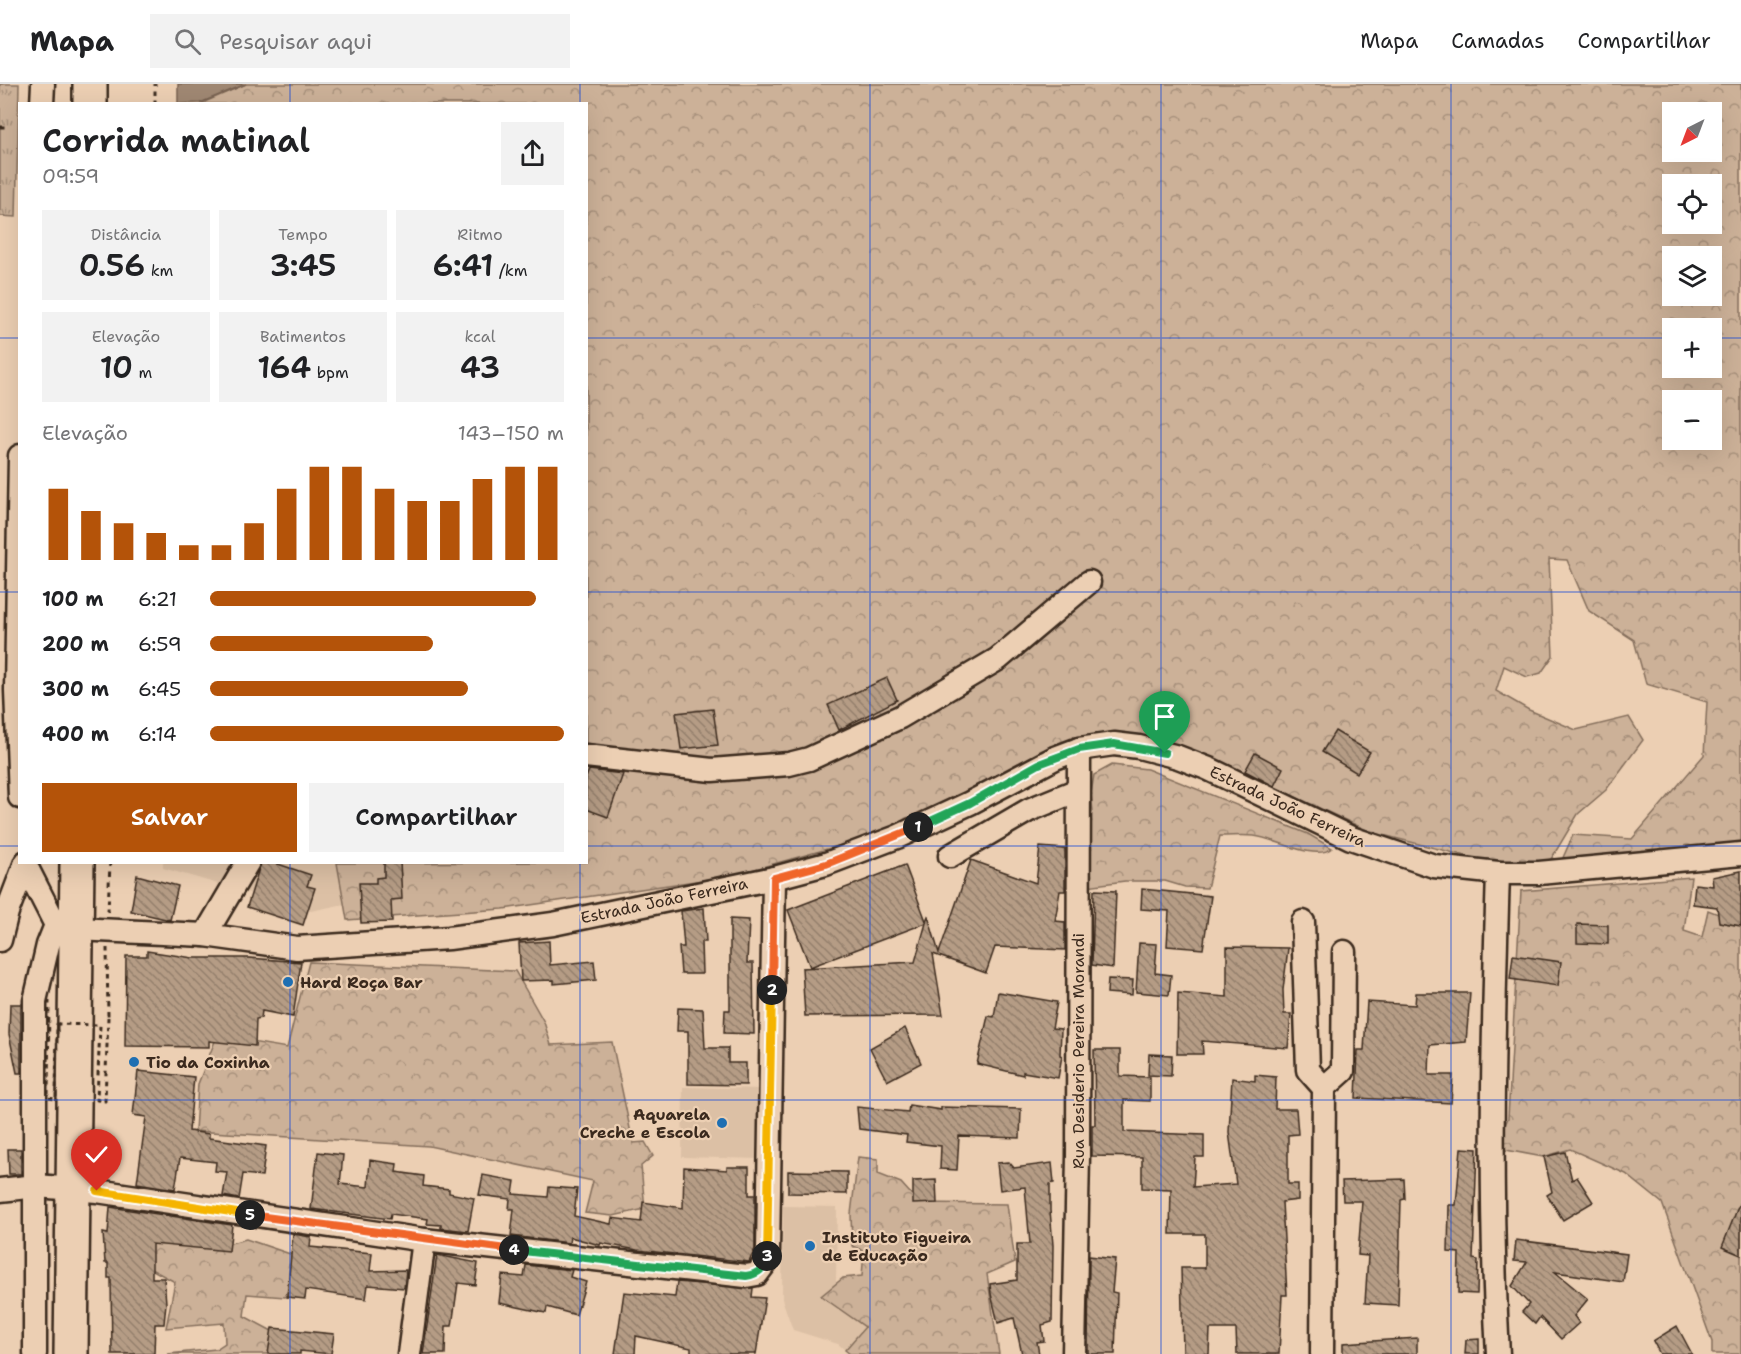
<!DOCTYPE html>
<html lang="pt">
<meta charset="utf-8">
<style>
:root{--surface:#fff;--page:#f2f2f2;--text:#202124;--muted:#757577;--line:#e0e0e0;--accent:#b45309}
body{margin:0;font-family:"Shantell Sans",sans-serif;background:var(--page);color:var(--text);height:100vh;display:flex;flex-direction:column;font-size:22px;white-space:nowrap}
*{box-sizing:border-box;margin:0}
p{font-size:20px;color:var(--muted)}
.icon{flex:none;width:33px;height:33px;fill:none;stroke:currentColor;stroke-width:2;stroke-linecap:round;stroke-linejoin:round}
.map{position:relative;flex:1;overflow:hidden}
.side{position:absolute;left:18px;top:18px;width:570px;height:762px;display:flex;flex-direction:column;background:var(--surface);border-radius:0px;box-shadow:0 6px 24px #0002}
.side>*{flex:none}
.needle{width:39px;rotate:222deg}
.tools{position:absolute;left:1662px;top:18px;display:grid;gap:12px}
.tools a{display:grid;place-items:center;width:60px;height:60px;border-radius:0px;background:var(--surface);box-shadow:0 6px 24px #0002;font-size:30px}
.pin{position:absolute;display:grid;place-items:center;width:51px;height:51px;color:#fff;margin:-62px -26px;border-radius:50% 50% 50% 0;rotate:-45deg;box-shadow:0 0 6px #0007}
.pin .icon{rotate:45deg}
.km{position:absolute;width:30px;height:30px;margin:-15px;border-radius:50%;background:#222;color:#fff;font-size:16px;line-height:30px;text-align:center}
.round{display:grid;place-items:center;flex:none;width:63px;height:63px;border-radius:0px;background:var(--page)}
.head{display:flex;align-items:center;justify-content:space-between;height:102px;padding:0 24px}
h1{font-size:33px;font-weight:600;line-height:45px}
.metrics{display:grid;grid-template-columns:repeat(3,1fr);gap:9px;height:102px;padding:6px 24px}
.metrics div{display:grid;align-content:center;border-radius:0px;background:var(--page);text-align:center}
.metrics b{font-size:30px;font-weight:600}
.metrics small{font-size:16px;font-weight:400}
.metrics p{font-size:16px}
.chart{height:168px;padding:12px 24px}
.chart p{display:flex;justify-content:space-between}
.chart svg{width:100%;height:108px;margin-top:6px;stroke:var(--accent);stroke-width:6}
.primary-button{display:flex;gap:12px;margin-top:auto;padding:12px 24px}
.primary-button a{flex:1;height:69px;border-radius:0px;background:var(--accent);color:#fff;font-size:24px;font-weight:600;line-height:69px;text-align:center}
.primary-button a+a{background:var(--page);color:var(--text)}
ul{padding:0 24px;list-style:none;font-size:20px}
li{display:grid;grid-template-columns:96px 72px 1fr;align-items:center;height:45px}
li i{height:15px;border-radius:8px;background:var(--accent)}
header{display:flex;align-items:center;gap:36px;box-sizing:border-box;height:84px;padding:0 30px;background:var(--surface);border-bottom:2px solid var(--line)}
header strong{font-size:28px}
nav{display:flex;gap:33px;margin-inline-start:auto;font-size:21px}
.search{width:420px;height:54px;background:var(--page);display:flex;align-items:center;gap:15px;box-sizing:border-box;padding:0 21px;border-radius:0px;color:var(--muted);font-size:22px}
.map>svg:first-child{display:block}
.built{fill:#dcc0a5}
.grass{fill:url(#grass-tufts);stroke:#846e5b;stroke-width:1.5}
.forest{fill:url(#forest-crowns);stroke:#846e5b;stroke-width:1.5;fill-rule:evenodd}
.water{fill:#a08873;stroke:#786251;stroke-width:1.5}
.building{fill:url(#building-back-hatch);stroke:#3b2a1e;stroke-width:1.5}
.lines{fill:none;stroke-linecap:round;stroke-linejoin:round}
.minor-casing{stroke:#3b2a1e;stroke-width:27}
.highway-casing{stroke:#3b2a1e;stroke-width:38}
.path{stroke:#3b2a1e;stroke-width:3;stroke-dasharray:4.5 4.5;stroke-linecap:butt}
.minor{stroke:#eccfb3;stroke-width:22}
.highway{stroke:#eccfb3;stroke-width:33}
.path-bridge{stroke:#3b2a1e;stroke-width:3;stroke-dasharray:4.5 4.5;stroke-linecap:butt}
.split-1-casing{stroke:#fff;stroke-width:12}
.split-2-casing{stroke:#fff;stroke-width:12}
.split-3-casing{stroke:#fff;stroke-width:12}
.split-4-casing{stroke:#fff;stroke-width:12}
.split-5-casing{stroke:#fff;stroke-width:12}
.split-6-casing{stroke:#fff;stroke-width:12}
.split-1{stroke:#22a559;stroke-width:8}
.split-2{stroke:#f0652b;stroke-width:8}
.split-3{stroke:#f5b400;stroke-width:8}
.split-4{stroke:#22a559;stroke-width:8}
.split-5{stroke:#f0652b;stroke-width:8}
.split-6{stroke:#f5b400;stroke-width:8}
.grid{fill:none;stroke:#1d4ed8;stroke-width:1.5;stroke-opacity:0.55}
.poi-dot{fill:#1f6fb2;stroke:#eccfb3;stroke-width:2}
.labels{text-anchor:middle;stroke-width:4.5;stroke-linejoin:round;paint-order:stroke}
.street-label{font-size:16px;fill:#3b2a1e;stroke:#eccfb3}
.poi-label{font-size:16px;font-weight:bold;fill:#3b2a1e;stroke:#eccfb3;text-anchor:start}
</style>
<header>
<strong>Mapa</strong>
<div class="search"><svg class="icon" aria-label="search" viewBox="0 0 24 24"><circle cx="10" cy="10" r="6"/><path d="M15 15l6 6"/></svg>Pesquisar aqui</div>
<nav><a>Mapa</a><a>Camadas</a><a>Compartilhar</a></nav>
</header>
<div class="map">
<svg width="1741" height="1270" viewBox="0 0 1741 1270">
<defs>
<pattern id="grass-tufts" width="24" height="20" patternUnits="userSpaceOnUse" patternTransform="scale(1.5)"><rect width="24" height="20" fill="#ccb198"/><path d="M3 7l-1-3M5 7V3M7 7l1-3M15 17l-1-3M17 17v-4M19 17l1-3" fill="none" stroke="#a7907b"/></pattern>
<pattern id="forest-crowns" width="20" height="18" patternUnits="userSpaceOnUse" patternTransform="scale(1.5)"><rect width="20" height="18" fill="#ccb198"/><path d="M2 6a3 3 0 1 1 6 0M12 15a3 3 0 1 1 6 0" fill="none" stroke="#a7907b"/></pattern>
<pattern id="building-back-hatch" width="6" height="6" patternUnits="userSpaceOnUse" patternTransform="scale(1.5)"><rect width="6" height="6" fill="#b59c85"/><path d="M-1 5l2 2M0 0l6 6M5-1l2 2" fill="none" stroke="#947f6c"/></pattern>
</defs>
<rect width="100%" height="100%" fill="#eccfb3"/>
<filter id="ink" filterUnits="userSpaceOnUse"><feTurbulence type="fractalNoise" baseFrequency=".0167" numOctaves="2"/><feDisplacementMap in="SourceGraphic" scale="12" xChannelSelector="R" yChannelSelector="G"/><feConvolveMatrix kernelMatrix="1 2 1 2 8 2 1 2 1" color-interpolation-filters="sRGB"/></filter>
<g filter="url(#ink)">
<!-- built -->
<g class="built">
<path d="M163,778L541,779L311,827L163,784Z"/>
<path d="M683,1003L762,1005L761,1075L682,1073Z"/>
<path d="M783,1122L837,1123L836,1200L890,1231L881,1270H850L838,1260L793,1246L782,1215Z"/>
</g>
<!-- grass -->
<path class="grass" d="M0,0H19L16,133L0,132Z"/>
<!-- forest -->
<g class="forest">
<path d="M246,0H1741V759L1562,776L1573,751L1632,755L1704,671L1707,618L1646,600L1634,556L1589,527L1567,476L1549,475L1553,572L1541,589L1527,593L1504,582L1496,607L1529,626L1576,646L1629,633L1643,656L1606,706L1578,730L1550,777L1502,781L1371,748L1257,695L1179,664L1123,649L1058,660L982,704L885,749L730,792L503,825L347,836L337,779L586,778V20H200ZM1672,28H1712V68H1672ZM1672,100H1712V140H1672ZM1672,172H1712V212H1672ZM1672,244H1712V284H1672ZM1672,316H1712V356H1672Z"/>
<path d="M1112,681L1147,685L1308,750L1332,764C1314,778 1275,754 1254,752C1243,751 1232,752 1220,752L1207,804L1185,803L1165,797H1125L1087,802L1086,734L1093,727L1091,710L1094,691Z"/>
<path d="M1691,793L1684,847L1702,853L1708,826L1741,839V903L1738,910L1741,913V1270H1712V1258L1662,1119L1626,1090L1570,1065L1543,1073L1495,1064L1508,1034L1521,807Z"/>
<path d="M309,878L515,887L544,938L551,961L612,958L633,1059L645,1058L653,1072L641,1082L645,1125L613,1132L585,1129L593,1097L429,1062L195,1047L198,1000L217,952L287,964Z"/>
<path d="M858,1073L878,1075V1090L901,1099L919,1119L1007,1120L1015,1178L987,1190L999,1270H850L845,1266L865,1243L821,1212L843,1194L862,1192L864,1167L852,1162L851,1130Z"/>
<path d="M142,1155L211,1164L246,1155L302,1174L285,1213L247,1210L244,1232L272,1247L268,1270H168L216,1265L225,1259L224,1239L166,1244L175,1198L140,1179Z"/>
</g>
<!-- water -->
<path class="water" d="M178,0H246L200,19L178,20Z"/>
<!-- building -->
<g class="building">
<path d="M887,594L897,616L839,646L828,621Z"/>
<path d="M713,625L718,661L681,665L676,629Z"/>
<path d="M1335,647L1370,668L1357,689L1322,668Z"/>
<path d="M1255,669L1283,684L1274,702L1245,687Z"/>
<path d="M589,686L623,690L608,733L586,725V694Z"/>
<path d="M1040,763L1065,765V807H1060L1055,837L1065,838V866L995,863L986,889L933,870L943,931L805,932L802,884L915,878L926,839L810,883L788,826L905,781L926,837L928,832L939,869L971,776L1036,799Z"/>
<path d="M261,778H272L311,791L307,802L315,804L303,841L247,823Z"/>
<path d="M384,778H400L402,815L391,816L392,838L361,839L359,799H376V794L384,793Z"/>
<path d="M1741,787V842L1719,838L1717,823L1693,820L1695,800L1713,802L1712,793Z"/>
<path d="M137,791L178,802L170,836L131,827Z"/>
<path d="M1142,805L1211,812L1203,865L1167,862L1169,827L1141,825Z"/>
<path d="M1094,806L1116,807L1113,884L1092,881Z"/>
<path d="M704,824L706,858H701L702,890H681L679,863H684L681,827Z"/>
<path d="M730,835L749,836L747,879H753L754,950L724,949L725,926H730Z"/>
<path d="M1577,840L1608,841V860L1577,859Z"/>
<path d="M549,857L550,881L594,877L596,896L554,900V896L521,897L519,859Z"/>
<path d="M1139,859L1157,860L1155,889L1171,891L1169,911L1136,908Z"/>
<path d="M1227,863L1288,864L1283,906L1284,930H1291L1288,964L1202,957L1203,970H1177L1178,909L1227,913Z"/>
<path d="M147,867L193,874H249L301,878L293,933L262,927L261,934L256,935L255,962L209,957V963L125,962L126,872H147Z"/>
<path d="M1513,871L1561,878L1558,902L1510,895Z"/>
<path d="M1108,895L1133,896L1132,911L1107,909Z"/>
<path d="M998,908L1057,918L1052,944L1061,945L1060,971L1062,972L1058,994L1023,988V991L977,980L988,932L994,933Z"/>
<path d="M1416,909H1470L1466,958L1430,961L1429,991H1453L1451,1019L1356,1014L1358,966H1364L1367,918L1415,921Z"/>
<path d="M10,920H21V989H17L9,950Z"/>
<path d="M678,924L703,925L705,964H728V979H746V1001L688,1000V947H677Z"/>
<path d="M905,944L921,979L887,997L870,964Z"/>
<path d="M1094,966H1120V992L1150,993V1017L1124,1016V1048L1204,1051V1073H1195L1193,1103L1236,1100L1229,1048L1232,994L1255,997V991L1276,993L1275,1025H1296L1298,1050L1288,1051V1100H1298V1116L1282,1118L1287,1211H1282L1279,1270H1237L1236,1245H1210L1209,1270L1183,1269L1181,1184H1205V1150H1170L1171,1105L1142,1104V1073L1092,1072V1041H1095Z"/>
<path d="M1149,970L1172,971L1171,992L1148,991Z"/>
<path d="M138,987L194,993L189,1047L209,1050V1054L266,1062L262,1092L243,1090L239,1115L223,1112L227,1088L215,1087L216,1078L180,1074L175,1105L137,1099L146,1033L133,1031Z"/>
<path d="M909,1021L941,1026V1023L1021,1025L1020,1054L959,1052L957,1086L940,1085L941,1062L906,1058L907,1051L859,1045L857,1023L908,1028Z"/>
<path d="M1461,1064L1477,1065L1473,1175L1478,1176L1477,1210L1458,1209L1459,1169L1448,1168L1449,1121H1456Z"/>
<path d="M8,1065H21V1090H9Z"/>
<path d="M318,1068L343,1071L340,1100L368,1103L370,1076L397,1080L396,1088L424,1092L423,1102L449,1105V1109L474,1114L468,1147L441,1144V1141L427,1140L428,1135L391,1130L390,1135L311,1125Z"/>
<path d="M1565,1068L1572,1096L1577,1093L1593,1118L1563,1136L1547,1111L1552,1108L1544,1073Z"/>
<path d="M1009,1078L1014,1084L1052,1079L1054,1099L1050,1100V1126L1053,1161L1052,1238L1042,1241L1044,1257L1037,1258L1039,1270H1022L1014,1234L998,1239L991,1210L990,1200L1017,1196V1160H1030L1025,1103L1000,1106L997,1079Z"/>
<path d="M684,1083L727,1086V1083H749V1111H755V1165L749,1178L637,1166L601,1159L600,1161L570,1153L569,1159L511,1152L514,1125H509L510,1115L479,1111L483,1091L515,1097L513,1110L548,1113L549,1103L577,1105L574,1132L611,1140L612,1134L641,1138L643,1118L683,1124Z"/>
<path d="M788,1087L847,1088V1110L788,1109Z"/>
<path d="M1404,1095L1405,1115L1401,1116L1398,1221L1365,1219L1368,1172L1358,1171L1362,1117H1343L1342,1097Z"/>
<path d="M936,1096L937,1119L913,1120V1097Z"/>
<path d="M1740,1118H1741V1171L1722,1163Z"/>
<path d="M110,1123L232,1141L229,1167L152,1160V1194H164L166,1219L164,1240H155L154,1270H112L111,1194H108V1179H105L103,1149L108,1150Z"/>
<path d="M293,1150L311,1153L310,1163L372,1169L370,1187L406,1186L404,1204L368,1201L366,1215L306,1206L305,1215L287,1213Z"/>
<path d="M1516,1156L1627,1170L1623,1198L1555,1188L1588,1215L1574,1232L1579,1239L1561,1255L1540,1233L1535,1240L1522,1228L1529,1220L1512,1202L1527,1178L1514,1177Z"/>
<path d="M437,1171L478,1179L475,1201L458,1199L452,1242H446L445,1270H423Z"/>
<path d="M1089,1172L1115,1175L1112,1208L1117,1209L1115,1270H1088Z"/>
<path d="M526,1181L572,1186L570,1193L586,1198L576,1231L547,1223L546,1229L499,1219L502,1191L524,1193Z"/>
<path d="M677,1198L753,1204L752,1213L765,1214L756,1270H691V1264L636,1252L635,1270H615L624,1208L675,1213Z"/>
<path d="M1677,1242L1692,1270H1660L1653,1257Z"/>
<path d="M272,1244L334,1250L331,1270L300,1267V1270H268Z"/>
<path d="M1417,1254V1270H1343V1259Z"/>
<path d="M1479,1255V1270H1465L1466,1256Z"/>
</g>
<g class="lines">
<defs>
<g id="minor">
<path d="M42,20L43,0"/>
<path d="M20,372L16,606L20,713"/>
<path d="M586,672L712,686L789,680L809,675L900,633L998,575L1089,498"/>
<path d="M950,772L1029,726L1078,706"/>
<path d="M26,782L56,841L76,845L205,851L297,864L449,854L553,840L774,794L826,780L897,753L970,719L1055,674L1079,665L1114,660L1139,663L1178,673L1209,685L1351,754L1434,782L1498,789H1539L1741,770"/>
<path d="M1303,838L1308,986L1324,1004L1322,1270"/>
<path d="M205,851L248,778"/>
<path d="M0,856L7,828L26,778"/>
<path d="M1324,1004L1343,987L1344,868"/>
<path d="M0,1106L37,1102L97,1107L424,1156L746,1192L757,1190L766,1178L768,1166L774,794"/>
<path d="M35,1270V917L48,861L56,841"/>
<path d="M409,1270L424,1156"/>
<path d="M1074,1270L1078,1072L1079,665"/>
<path d="M1498,1270C1489,1110 1493,950 1498,789"/>
</g>
<g id="highway">
<path d="M90,20V0"/>
<path d="M71,1270L77,778"/>
</g>
</defs>
<!-- minor casing -->
<use href="#minor" class="minor-casing"/>
<!-- highway casing -->
<use href="#highway" class="highway-casing"/>
<!-- path -->
<g class="path">
<path d="M155,20V0"/>
<path d="M0,43H8"/>
<path d="M108,828L110,778"/>
<path d="M107,864L108,933"/>
</g>
<!-- minor -->
<use href="#minor" class="minor"/>
<!-- highway -->
<use href="#highway" class="highway"/>
<!-- path-bridge -->
<path class="path-bridge" d="M49,916L48,1014L56,1015L57,940L100,941L97,1016L105,1017L108,933"/>
</g>
</g>
<g class="lines" filter="url(#ink)">
<defs>
<path id="split-1" d="M918,743L970,719L1039,680L1079,665L1114,660L1165,669"/>
<path id="split-2" d="M772,906L774,794L826,780L918,743"/>
<path id="split-3" d="M767,1172L772,906"/>
<path id="split-4" d="M514,1166L746,1192C759,1190 764,1185 767,1172"/>
<path id="split-5" d="M250,1131L514,1166"/>
<path id="split-6" d="M97,1107L250,1131"/>
</defs>
<!-- split-1 casing -->
<use href="#split-1" class="split-1-casing"/>
<!-- split-2 casing -->
<use href="#split-2" class="split-2-casing"/>
<!-- split-3 casing -->
<use href="#split-3" class="split-3-casing"/>
<!-- split-4 casing -->
<use href="#split-4" class="split-4-casing"/>
<!-- split-5 casing -->
<use href="#split-5" class="split-5-casing"/>
<!-- split-6 casing -->
<use href="#split-6" class="split-6-casing"/>
<!-- split-1 -->
<use href="#split-1" class="split-1"/>
<!-- split-2 -->
<use href="#split-2" class="split-2"/>
<!-- split-3 -->
<use href="#split-3" class="split-3"/>
<!-- split-4 -->
<use href="#split-4" class="split-4"/>
<!-- split-5 -->
<use href="#split-5" class="split-5"/>
<!-- split-6 -->
<use href="#split-6" class="split-6"/>
</g>
<!-- grid -->
<path class="grid" d="M290,0V20M580,0V20M870,0V1270M1161,0V1270M1451,0V1270M0,254H20M586,254H1672M1712,254H1741M0,508H20M586,508H1741M0,762H20M586,762H1741M290,778V1270M580,778V1270M0,1016H1741"/>
<!-- markers -->
<g class="poi-dot">
<circle cx="288" cy="898" r="6"/>
<circle cx="134" cy="978" r="6"/>
<circle cx="722" cy="1039" r="6"/>
<circle cx="810" cy="1162" r="6"/>
</g>
<g class="labels">
<!-- street labels -->
<g class="street-label">
<text transform="translate(1288 722) rotate(25)" y="6">Estrada João Ferreira</text>
<text transform="translate(664 816) rotate(-12)" y="6">Estrada João Ferreira</text>
<text transform="translate(1078 967) rotate(-90)" y="6">Rua Desiderio Pereira Morandi</text>
</g>
<!-- poi labels -->
<g class="poi-label">
<text x="300" y="904">Hard Roça Bar</text>
<text x="146" y="984">Tio da Coxinha</text>
<text x="710" y="1036" text-anchor="end">Aquarela<tspan x="710" dy="18">Creche e Escola</tspan></text>
<text x="822" y="1159">Instituto Figueira<tspan x="822" dy="18">de Educação</tspan></text>
</g>
</g>
</svg>
<div class="tools">
<a><svg class="needle" viewBox="-14 -14 28 28"><path d="M0-13l5 13h-10z" fill="#e53935"/><path d="M0 13l5-13h-10z" fill="#757577"/></svg></a>
<a><svg class="icon" aria-label="locate" viewBox="0 0 24 24"><circle cx="12" cy="12" r="6"/><path d="M12 2v4M12 18v4M2 12h4M18 12h4"/></svg></a>
<a><svg class="icon" aria-label="layers" viewBox="0 0 24 24"><path d="M12 4l9 5-9 5-9-5zM3 14l9 5 9-5"/></svg></a>
<a>+</a>
<a>−</a>
</div>
<div class="pin" style="left:1165px;top:669px;background:#1e9e55"><svg class="icon" aria-label="arrive" viewBox="0 0 24 24"><path d="M6 21V4h12l-3 4 3 4H6"/></svg></div>
<div class="pin" style="left:97px;top:1107px;background:#d93025"><svg class="icon" aria-label="check" viewBox="0 0 24 24"><path d="M5 12l5 5 9-10"/></svg></div>
<b class="km" style="left:918px;top:743px">1</b>
<b class="km" style="left:772px;top:906px">2</b>
<b class="km" style="left:767px;top:1172px">3</b>
<b class="km" style="left:514px;top:1166px">4</b>
<b class="km" style="left:250px;top:1131px">5</b>
<section class="side">
<div class="head"><div><h1>Corrida matinal</h1><p>09:59</p></div><a class="round"><svg class="icon" aria-label="share" viewBox="0 0 24 24"><path d="M12 15V3M7 8l5-5 5 5M5 13v7h14v-7"/></svg></a></div>
<div class="metrics">
<div><p>Distância</p><b>0.56<small> km</small></b></div>
<div><p>Tempo</p><b>3:45</b></div>
<div><p>Ritmo</p><b>6:41<small> /km</small></b></div>
</div>
<div class="metrics">
<div><p>Elevação</p><b>10<small> m</small></b></div>
<div><p>Batimentos</p><b>164<small> bpm</small></b></div>
<div><p>kcal</p><b>43</b></div>
</div>
<div class="chart"><p><span>Elevação</span>143–150 m</p>
<svg viewBox="0 0 160 44" preserveAspectRatio="none"><path d="M5 44V15M15 44V24M25 44V29M35 44V33M45 44V38M55 44V38M65 44V29M75 44V15M85 44V6M95 44V6M105 44V15M115 44V20M125 44V20M135 44V11M145 44V6M155 44V6"/></svg>
</div>
<ul>
<li><b>100 m</b>6:21<i style="width:92%"></i></li>
<li><b>200 m</b>6:59<i style="width:63%"></i></li>
<li><b>300 m</b>6:45<i style="width:73%"></i></li>
<li><b>400 m</b>6:14<i style="width:100%"></i></li>
</ul>
<div class="primary-button"><a>Salvar</a><a>Compartilhar</a></div>
</section>
</div>
